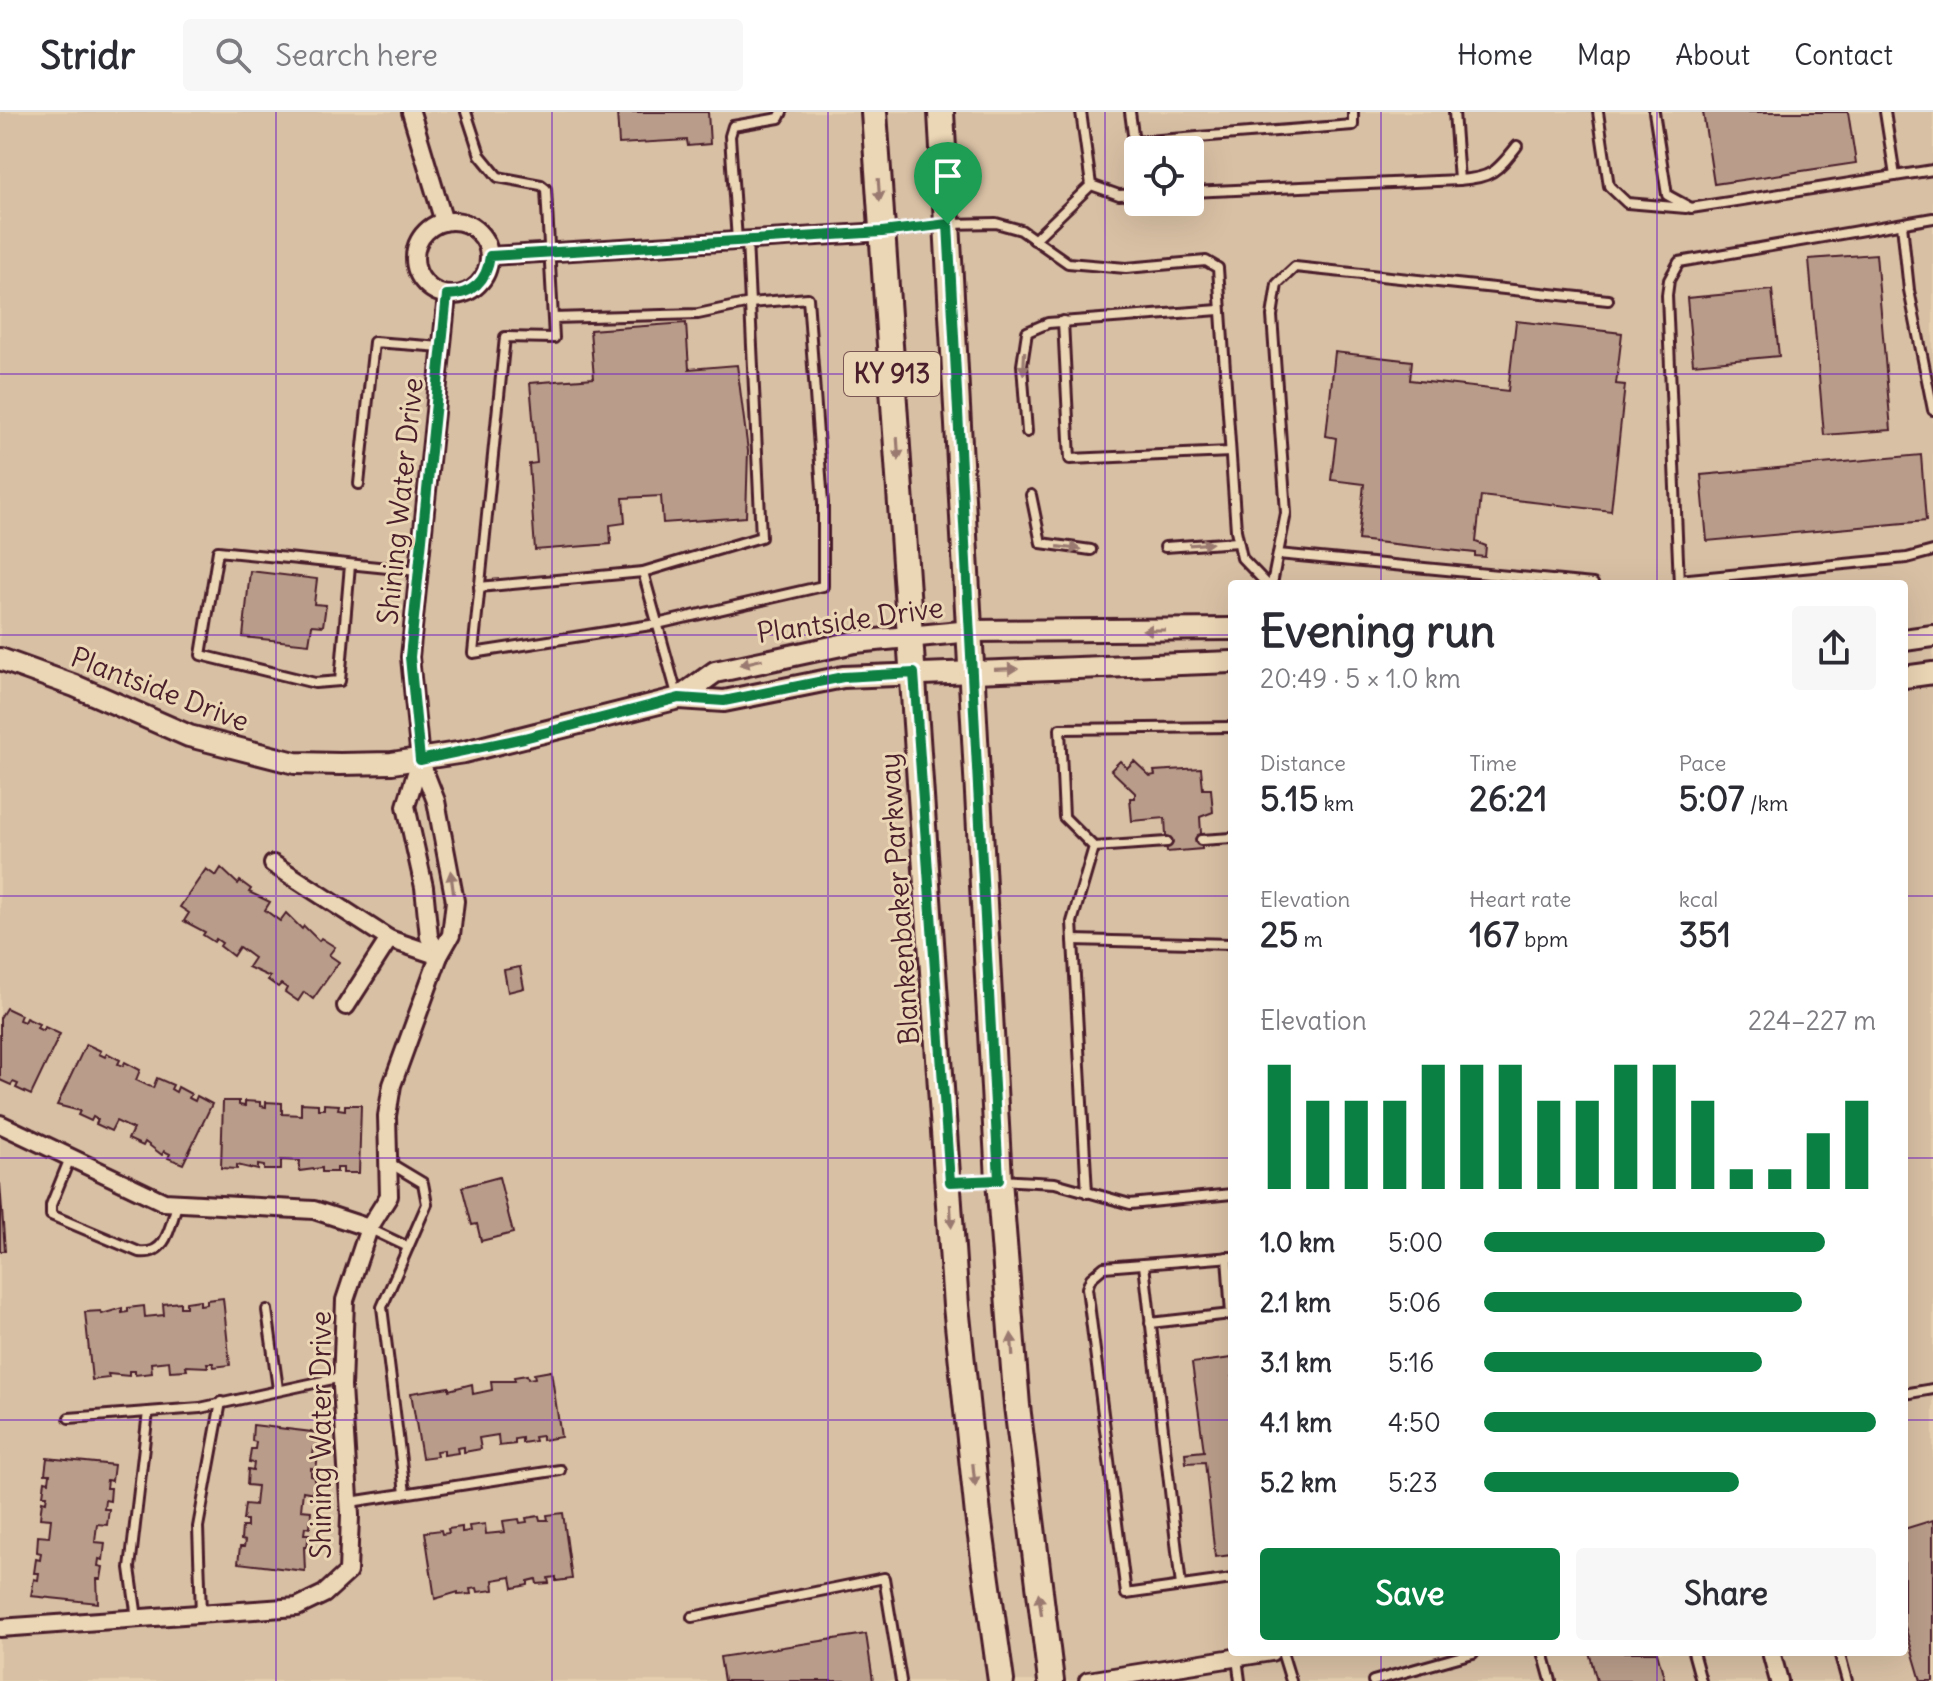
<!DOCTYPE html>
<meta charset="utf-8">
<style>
:root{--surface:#fff;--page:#f7f7f7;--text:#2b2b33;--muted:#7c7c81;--line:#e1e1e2;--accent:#0b8043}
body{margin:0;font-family:Delius,sans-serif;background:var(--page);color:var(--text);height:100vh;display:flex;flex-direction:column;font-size:30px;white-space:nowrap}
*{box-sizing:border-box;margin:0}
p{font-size:26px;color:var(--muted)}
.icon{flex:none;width:44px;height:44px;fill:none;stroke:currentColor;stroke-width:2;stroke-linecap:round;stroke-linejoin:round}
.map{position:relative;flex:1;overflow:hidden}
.side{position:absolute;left:1228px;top:468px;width:680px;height:1076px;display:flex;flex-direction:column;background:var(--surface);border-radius:8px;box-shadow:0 8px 32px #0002}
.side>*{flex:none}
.tools{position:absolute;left:1124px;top:24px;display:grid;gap:16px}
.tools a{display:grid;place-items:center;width:80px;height:80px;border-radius:8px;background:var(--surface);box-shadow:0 8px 32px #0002;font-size:40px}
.pin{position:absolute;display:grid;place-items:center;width:68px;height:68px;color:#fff;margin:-82px -34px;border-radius:50% 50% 50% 0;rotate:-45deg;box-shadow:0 0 8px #0007}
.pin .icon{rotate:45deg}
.round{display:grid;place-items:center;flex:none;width:84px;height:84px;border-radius:8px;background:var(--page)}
.headline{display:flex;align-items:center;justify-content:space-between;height:136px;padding:0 32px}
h1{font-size:44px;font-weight:700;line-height:60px}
.figures{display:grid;grid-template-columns:repeat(3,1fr);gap:12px;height:136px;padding:8px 32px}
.figures div{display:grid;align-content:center}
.figures b{font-size:34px;font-weight:700}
.figures small{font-size:22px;font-weight:400}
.figures p{font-size:22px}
.chart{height:224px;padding:16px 32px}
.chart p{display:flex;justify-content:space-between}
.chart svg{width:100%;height:144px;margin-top:8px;stroke:var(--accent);stroke-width:6}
.button{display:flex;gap:16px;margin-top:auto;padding:16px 32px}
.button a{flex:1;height:92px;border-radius:8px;background:var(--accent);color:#fff;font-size:32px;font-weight:700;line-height:92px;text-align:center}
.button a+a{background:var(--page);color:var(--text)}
ul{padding:0 32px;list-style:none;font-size:26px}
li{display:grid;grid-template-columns:128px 96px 1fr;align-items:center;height:60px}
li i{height:20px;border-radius:10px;background:var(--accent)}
header{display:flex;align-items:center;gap:48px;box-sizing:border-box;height:112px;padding:0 40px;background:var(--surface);border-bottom:2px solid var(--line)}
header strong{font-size:38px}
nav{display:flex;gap:44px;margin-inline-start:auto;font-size:28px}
.search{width:560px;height:72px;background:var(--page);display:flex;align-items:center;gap:20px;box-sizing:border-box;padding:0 28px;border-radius:8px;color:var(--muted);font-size:30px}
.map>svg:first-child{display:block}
.built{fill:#d8c0a4;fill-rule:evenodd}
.building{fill:#b99d8a;stroke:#4a1f2b;stroke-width:2}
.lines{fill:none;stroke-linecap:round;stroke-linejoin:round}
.service-casing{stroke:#4a1f2b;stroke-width:14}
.minor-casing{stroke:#4a1f2b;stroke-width:22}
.tertiary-casing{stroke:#4a1f2b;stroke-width:26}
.primary-casing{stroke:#4a1f2b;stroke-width:30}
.service{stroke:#ebd6b5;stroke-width:8}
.minor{stroke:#ebd6b5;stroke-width:16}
.tertiary{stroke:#ebd6b5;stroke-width:20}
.primary{stroke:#ebd6b5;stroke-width:24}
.oneway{fill:#9a7a70}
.route-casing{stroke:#fff;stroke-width:16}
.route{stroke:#0b8043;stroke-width:10}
.grid{fill:none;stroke:#7b2cbf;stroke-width:2;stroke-opacity:0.55}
.labels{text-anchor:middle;stroke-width:6;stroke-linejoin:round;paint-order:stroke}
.shield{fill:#ebd6b5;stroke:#7a5654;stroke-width:2}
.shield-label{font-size:26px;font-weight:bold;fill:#4a1f2b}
.street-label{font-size:28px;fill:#4a1f2b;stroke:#ebd6b5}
</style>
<header>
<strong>Stridr</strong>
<div class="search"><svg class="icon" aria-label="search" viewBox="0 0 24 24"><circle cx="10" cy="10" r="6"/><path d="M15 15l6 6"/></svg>Search here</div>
<nav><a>Home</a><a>Map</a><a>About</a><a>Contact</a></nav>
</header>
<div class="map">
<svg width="1933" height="1569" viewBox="0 0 1933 1569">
<rect width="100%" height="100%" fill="#e5cfaf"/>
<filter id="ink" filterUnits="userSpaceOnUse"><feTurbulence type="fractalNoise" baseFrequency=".0125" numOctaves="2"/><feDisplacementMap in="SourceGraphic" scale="16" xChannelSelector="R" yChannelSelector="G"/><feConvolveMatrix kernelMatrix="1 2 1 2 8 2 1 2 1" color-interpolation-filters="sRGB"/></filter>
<g filter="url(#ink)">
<!-- built -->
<path class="built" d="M0,0H1933V1569H0ZM1138,38H1190V90H1138ZM1232,472H1904V1540H1232Z"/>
<!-- building -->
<g class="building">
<path d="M617,0H708L710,32L688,34L687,28L619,32Z"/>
<path d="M1703,0H1848L1856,51L1714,72Z"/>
<path d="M1876,142L1891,318L1824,323L1809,147Z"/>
<path d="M1772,178L1779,244L1693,252L1687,186Z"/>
<path d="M1516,209L1622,221L1616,272L1625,273L1611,399L1481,384L1476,430L1486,434L1485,445L1475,444V441L1358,428L1364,372L1331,368L1336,326L1326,324L1335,240L1412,249L1410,268L1508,279Z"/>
<path d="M686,211L689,257L737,253L748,339L746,405L663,411L661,384L623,386L625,411L610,413L611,432L535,438L529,352L537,351L530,271L594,266L590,218Z"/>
<path d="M1921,343L1926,409L1707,429L1701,363Z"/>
<path d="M250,459L317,467L314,492L326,493L323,514L312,513L309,532L243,525Z"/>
<path d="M1120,649L1127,656L1134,649L1150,664L1155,663L1154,659L1201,656L1203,677H1211L1213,700L1200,705L1202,737L1167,740L1165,706L1132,709L1130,686H1135V681L1111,658Z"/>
<path d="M221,756L238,772L240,769L251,777L249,780L270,790L265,798L280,809L286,801L302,817L304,814L319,829L321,826L335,835L329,843L339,850L313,887L304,880L298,889L285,880L287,876L281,872L278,875L268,868L270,865L248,855L254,846L239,835L233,844L220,834L222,831L216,827L214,830L203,823L205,820L184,809L189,801L180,795L206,757L216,764Z"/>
<path d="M520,855L524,876L508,880L504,858Z"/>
<path d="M6,896L21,903L19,908L24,910L26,906L39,912L37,916L43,919L45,915L60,922L31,983L16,976L18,972L13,970L11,973L0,968V906Z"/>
<path d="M86,932L101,939L99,942L105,945L107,941L120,948L118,952L123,954L125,950L140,958L136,968L153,976L157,966L173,973L171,977L176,980L178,975L191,982L189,986L195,989L197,984L212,992L183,1052L168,1046L170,1042L164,1039L162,1043L145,1030L143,1034L128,1027L133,1017L116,1009L111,1019L96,1012L98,1008L93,1005L91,1009L78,1003L80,999L57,993Z"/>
<path d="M223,989H239V993L245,994V989L260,990V994L266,995V990L282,991V1002L301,1003V991L318,992V997H324V992L339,993L338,997L345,998V993H361L359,1061H343V1056H337V1060H322V1056L299,1059L300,1049L281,1048V1058H264V1054L258,1053V1058L237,1053V1057L221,1056Z"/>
<path d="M499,1065L513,1121L481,1129L477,1112L472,1113L462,1075Z"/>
<path d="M0,1071L5,1139H0Z"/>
<path d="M223,1186L230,1253L214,1255L213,1251H207L208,1255L186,1254L187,1258L170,1259L169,1249L151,1251L152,1261L135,1263V1259H129V1264L108,1262L109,1266L92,1268L85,1200L101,1199L102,1202L122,1196V1201L128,1200V1196L144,1194L145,1205L164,1203L163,1192L180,1190V1195H186V1190L200,1188V1193L207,1192V1188Z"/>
<path d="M1232,1246V1443L1215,1445L1205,1350L1186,1351L1185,1341L1204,1339L1192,1251Z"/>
<path d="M551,1259L561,1325L542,1328V1324L534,1325L535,1329L522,1331V1326L515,1327V1332L499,1334L498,1323L479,1326L481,1337L464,1340V1335L457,1336L458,1341L444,1343V1338L436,1339L437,1344L422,1346L411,1281L449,1275V1278L472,1272L473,1282L492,1278L491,1269H515L514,1265L527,1263L528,1267L535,1266L534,1262Z"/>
<path d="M253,1313L320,1321L319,1337L314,1336L313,1343L318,1344L316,1357L311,1356V1364L315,1365L314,1381L303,1379L301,1398L311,1399L310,1416L305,1415L304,1422H309L307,1435H304L305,1459L238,1451L240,1435H244L245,1429L241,1428L242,1415H247V1408H243L245,1392L255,1393L257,1374L247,1373L248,1357L253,1358L254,1351L249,1350L251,1337H255L256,1330L252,1329Z"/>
<path d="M47,1346L114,1353L112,1369L107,1368L106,1376H111L110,1389L105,1388L104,1397H109L107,1413L97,1412L95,1430L105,1431L103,1448L99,1447L98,1454L103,1455L101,1467H97L98,1491L31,1484L34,1467L38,1468L39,1461H34L36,1447L40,1448L41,1441L37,1440L38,1424L49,1425L51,1407L40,1406L42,1389L46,1390L47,1383H43L45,1369L49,1370L50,1362H45Z"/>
<path d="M563,1401L572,1467L556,1469V1465L548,1466L549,1471L537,1472L536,1467L528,1469V1473L513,1476L511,1465L493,1468L494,1478L478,1480L477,1476L470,1477L471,1482L458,1483V1480L435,1487L425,1420L441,1418L442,1422L449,1421L448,1417L462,1415V1420L470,1419L469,1414L485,1412L486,1422L505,1420L503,1409L519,1407L520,1411L527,1410L526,1406L539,1404L540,1408H548L547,1403Z"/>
<path d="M1933,1408V1569H1921L1904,1511V1417Z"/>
<path d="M866,1522L873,1569H724L720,1545Z"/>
<path d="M1589,1540H1657L1665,1569H1597Z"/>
</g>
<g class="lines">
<defs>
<g id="service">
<path d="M466,0L480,43L498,65L541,73L546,77L554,226L505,225L473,541L657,512L823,474V391L808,186L750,191L698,202L553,206"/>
<path d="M1081,0L1091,73"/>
<path d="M1130,0L1134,30L1353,13V0"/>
<path d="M1598,0L1609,74L1627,91L1686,96"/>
<path d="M1654,0L1667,83L1691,96L1933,58"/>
<path d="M1885,0L1895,64"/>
<path d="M1459,68C1492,66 1497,59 1517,34"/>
<path d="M1190,80L1459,68L1454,0"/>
<path d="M1902,112L1909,178L1933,298"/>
<path d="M885,120L948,112L996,111L1021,118L1068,151L1126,156L1206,149L1218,156L1236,418L1242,446L1267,472"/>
<path d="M1034,128L1091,73L1119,83L1138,82"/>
<path d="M737,129L730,24L733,14L779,6L782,0"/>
<path d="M1063,209L1070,347L1230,340"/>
<path d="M1027,320L1022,253L1027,220L1048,211L1219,198"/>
<path d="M359,372L374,230L442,235"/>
<path d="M1031,383L1041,431L1091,438"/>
<path d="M1165,435L1238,430"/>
<path d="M1278,442L1593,472"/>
<path d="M350,453L340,569L315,571L201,543L218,439L418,459"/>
<path d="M1679,468L1907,446L1933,439"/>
<path d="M1272,472L1286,401L1272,204L1277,172L1295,155L1608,188"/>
<path d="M1679,472L1667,183L1669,168L1679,150L1933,106"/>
<path d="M479,475L643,460"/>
<path d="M678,586L643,460L761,425L747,128"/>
<path d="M1201,728L1232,726"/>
<path d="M1094,735L1167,730"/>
<path d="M1073,828L1232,832"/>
<path d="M70,1046L51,1093V1103L139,1140C168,1144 170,1112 178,1090"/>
<path d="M388,1050L423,1071L427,1092L382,1195L405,1381"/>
<path d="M950,1070L999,1068L1055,1071L1130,1092L1232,1082"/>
<path d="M1087,1081L1072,810L1094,735L1064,705L1060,617L1232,615"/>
<path d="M370,1117L408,1135"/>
<path d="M1232,1145L1104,1155L1091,1166L1087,1176L1126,1482L1232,1467"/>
<path d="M1144,1153L1181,1474"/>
<path d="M267,1198L278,1277"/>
<path d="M1150,1211L1231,1202L1227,1145"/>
<path d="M1904,1282L1933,1277"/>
<path d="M69,1306L200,1296L342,1265"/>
<path d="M350,1390L560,1358"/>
<path d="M201,1501L198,1415L221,1290"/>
<path d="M692,1505L884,1466L901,1569"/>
<path d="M137,1506L130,1456L148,1300"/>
<path d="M1282,1540L1291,1569"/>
<path d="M1543,1540L1551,1569"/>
<path d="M1693,1540L1701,1569"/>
<path d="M1839,1540L1847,1569"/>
<path d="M1237,1546L1240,1569"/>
<path d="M1373,1569L1473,1541"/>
</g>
<g id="minor">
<path d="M411,0L444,110"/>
<circle cx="452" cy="146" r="37"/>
<path d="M490,144L882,120"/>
<path d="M420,648L406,694L424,775L429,825L439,844"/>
<path d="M273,752L389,827"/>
<path d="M346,894L389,827L439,844"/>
<path d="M0,1012L164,1090L314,1098L369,1116"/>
<path d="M0,1516L297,1495L324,1482L348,1460L350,1403L342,1275L345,1188L369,1116L389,1084L387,1004L392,973L439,844L451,823L455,789L436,689L420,648L410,545L447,183"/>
<path d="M1771,1540L1779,1569"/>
<path d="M1088,1569L1271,1540"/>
</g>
<g id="tertiary">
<path d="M1904,528L1933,524"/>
<path d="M0,547L75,574L189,624L295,651L340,652L392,651L464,640L679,586L724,589L843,565L1232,550"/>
<path d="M1904,565L1933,561"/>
<path d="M679,586L715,560L855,530L971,519L1232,517"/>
</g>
<g id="primary">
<path d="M874,0L956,1194L978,1403L1001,1569"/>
<path d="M941,0L999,1068L1017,1294L1051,1569"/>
</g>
</defs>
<!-- service casing -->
<use href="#service" class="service-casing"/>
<!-- minor casing -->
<use href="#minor" class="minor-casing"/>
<!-- tertiary casing -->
<use href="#tertiary" class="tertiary-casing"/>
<!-- primary casing -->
<use href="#primary" class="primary-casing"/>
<!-- service -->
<use href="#service" class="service"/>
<!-- minor -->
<use href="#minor" class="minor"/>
<!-- tertiary -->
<use href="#tertiary" class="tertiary"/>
<!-- primary -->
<use href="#primary" class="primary"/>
</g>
<!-- one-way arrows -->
<defs><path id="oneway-solid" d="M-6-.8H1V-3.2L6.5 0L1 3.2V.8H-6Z" transform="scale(2)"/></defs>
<g class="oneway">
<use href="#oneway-solid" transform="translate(879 78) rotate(86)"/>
<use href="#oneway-solid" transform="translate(1024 251) rotate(93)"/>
<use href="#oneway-solid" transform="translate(898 337) rotate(86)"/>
<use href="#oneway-solid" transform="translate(1201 432) rotate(-4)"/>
<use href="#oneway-solid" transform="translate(1069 436) rotate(7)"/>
<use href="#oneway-solid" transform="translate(1154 518) rotate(180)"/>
<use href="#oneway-solid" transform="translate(751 550) rotate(167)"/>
<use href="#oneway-solid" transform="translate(1006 557) rotate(-2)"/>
<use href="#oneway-solid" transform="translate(452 770) rotate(-98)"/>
<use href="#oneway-solid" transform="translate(951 1104) rotate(87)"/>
<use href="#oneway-solid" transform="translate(1012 1233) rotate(-94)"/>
<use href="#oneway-solid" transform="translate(974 1363) rotate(84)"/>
<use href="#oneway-solid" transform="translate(1040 1492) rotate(-98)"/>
</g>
</g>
<g class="lines" filter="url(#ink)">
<defs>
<path id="route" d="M948,112L999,1068L950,1070L914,561L843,565L724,589L679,586L524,626L420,648L410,545L447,183C472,183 487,169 490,144L882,120Z"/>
</defs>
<!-- route casing -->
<use href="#route" class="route-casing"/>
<!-- route -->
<use href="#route" class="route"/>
</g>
<!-- grid -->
<path class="grid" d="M276,0V1569M552,0V1569M828,0V1569M1105,0V1569M1381,0V472M1657,0V472M0,262H1933M0,523H1232M1904,523H1933M0,784H1232M1904,784H1933M0,1046H1232M1904,1046H1933M0,1308H1232M1904,1308H1933M1381,1540V1569M1657,1540V1569"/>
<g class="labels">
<!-- shield labels -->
<rect class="shield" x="844" y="240" width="96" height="44" rx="6"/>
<g class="shield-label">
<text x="892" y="271">KY 913</text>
</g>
<!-- street labels -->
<g class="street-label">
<text transform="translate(400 389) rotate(-84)" y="10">Shining Water Drive</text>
<text transform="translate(850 508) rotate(-8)" y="10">Plantside Drive</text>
<text transform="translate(160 577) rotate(21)" y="10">Plantside Drive</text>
<text transform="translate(899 787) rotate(-94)" y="10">Blankenbaker Parkway</text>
<text transform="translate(321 1323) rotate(-90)" y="10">Shining Water Drive</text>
</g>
</g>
</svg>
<div class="tools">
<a><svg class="icon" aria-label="locate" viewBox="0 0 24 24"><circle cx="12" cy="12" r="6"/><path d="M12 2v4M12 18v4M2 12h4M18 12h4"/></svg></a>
</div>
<div class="pin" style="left:948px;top:112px;background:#1e9e55"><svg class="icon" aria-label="arrive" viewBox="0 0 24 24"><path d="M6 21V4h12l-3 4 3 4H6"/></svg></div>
<section class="side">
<div class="headline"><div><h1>Evening run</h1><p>20:49 · 5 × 1.0 km</p></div><a class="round"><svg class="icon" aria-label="share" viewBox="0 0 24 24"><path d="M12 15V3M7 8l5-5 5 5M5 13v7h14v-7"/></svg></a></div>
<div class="figures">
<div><p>Distance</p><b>5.15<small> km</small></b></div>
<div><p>Time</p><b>26:21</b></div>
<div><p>Pace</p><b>5:07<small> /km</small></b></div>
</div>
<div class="figures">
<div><p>Elevation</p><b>25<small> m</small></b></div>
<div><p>Heart rate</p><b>167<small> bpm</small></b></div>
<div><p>kcal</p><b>351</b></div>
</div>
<div class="chart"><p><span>Elevation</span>224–227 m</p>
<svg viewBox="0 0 160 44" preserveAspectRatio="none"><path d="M5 44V6M15 44V17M25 44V17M35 44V17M45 44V6M55 44V6M65 44V6M75 44V17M85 44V17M95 44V6M105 44V6M115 44V17M125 44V38M135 44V38M145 44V27M155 44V17"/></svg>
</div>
<ul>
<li><b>1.0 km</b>5:00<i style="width:87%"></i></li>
<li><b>2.1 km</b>5:06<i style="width:81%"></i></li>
<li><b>3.1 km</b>5:16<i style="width:71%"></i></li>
<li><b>4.1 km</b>4:50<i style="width:100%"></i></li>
<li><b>5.2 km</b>5:23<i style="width:65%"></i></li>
</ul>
<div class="button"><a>Save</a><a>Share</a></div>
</section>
</div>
